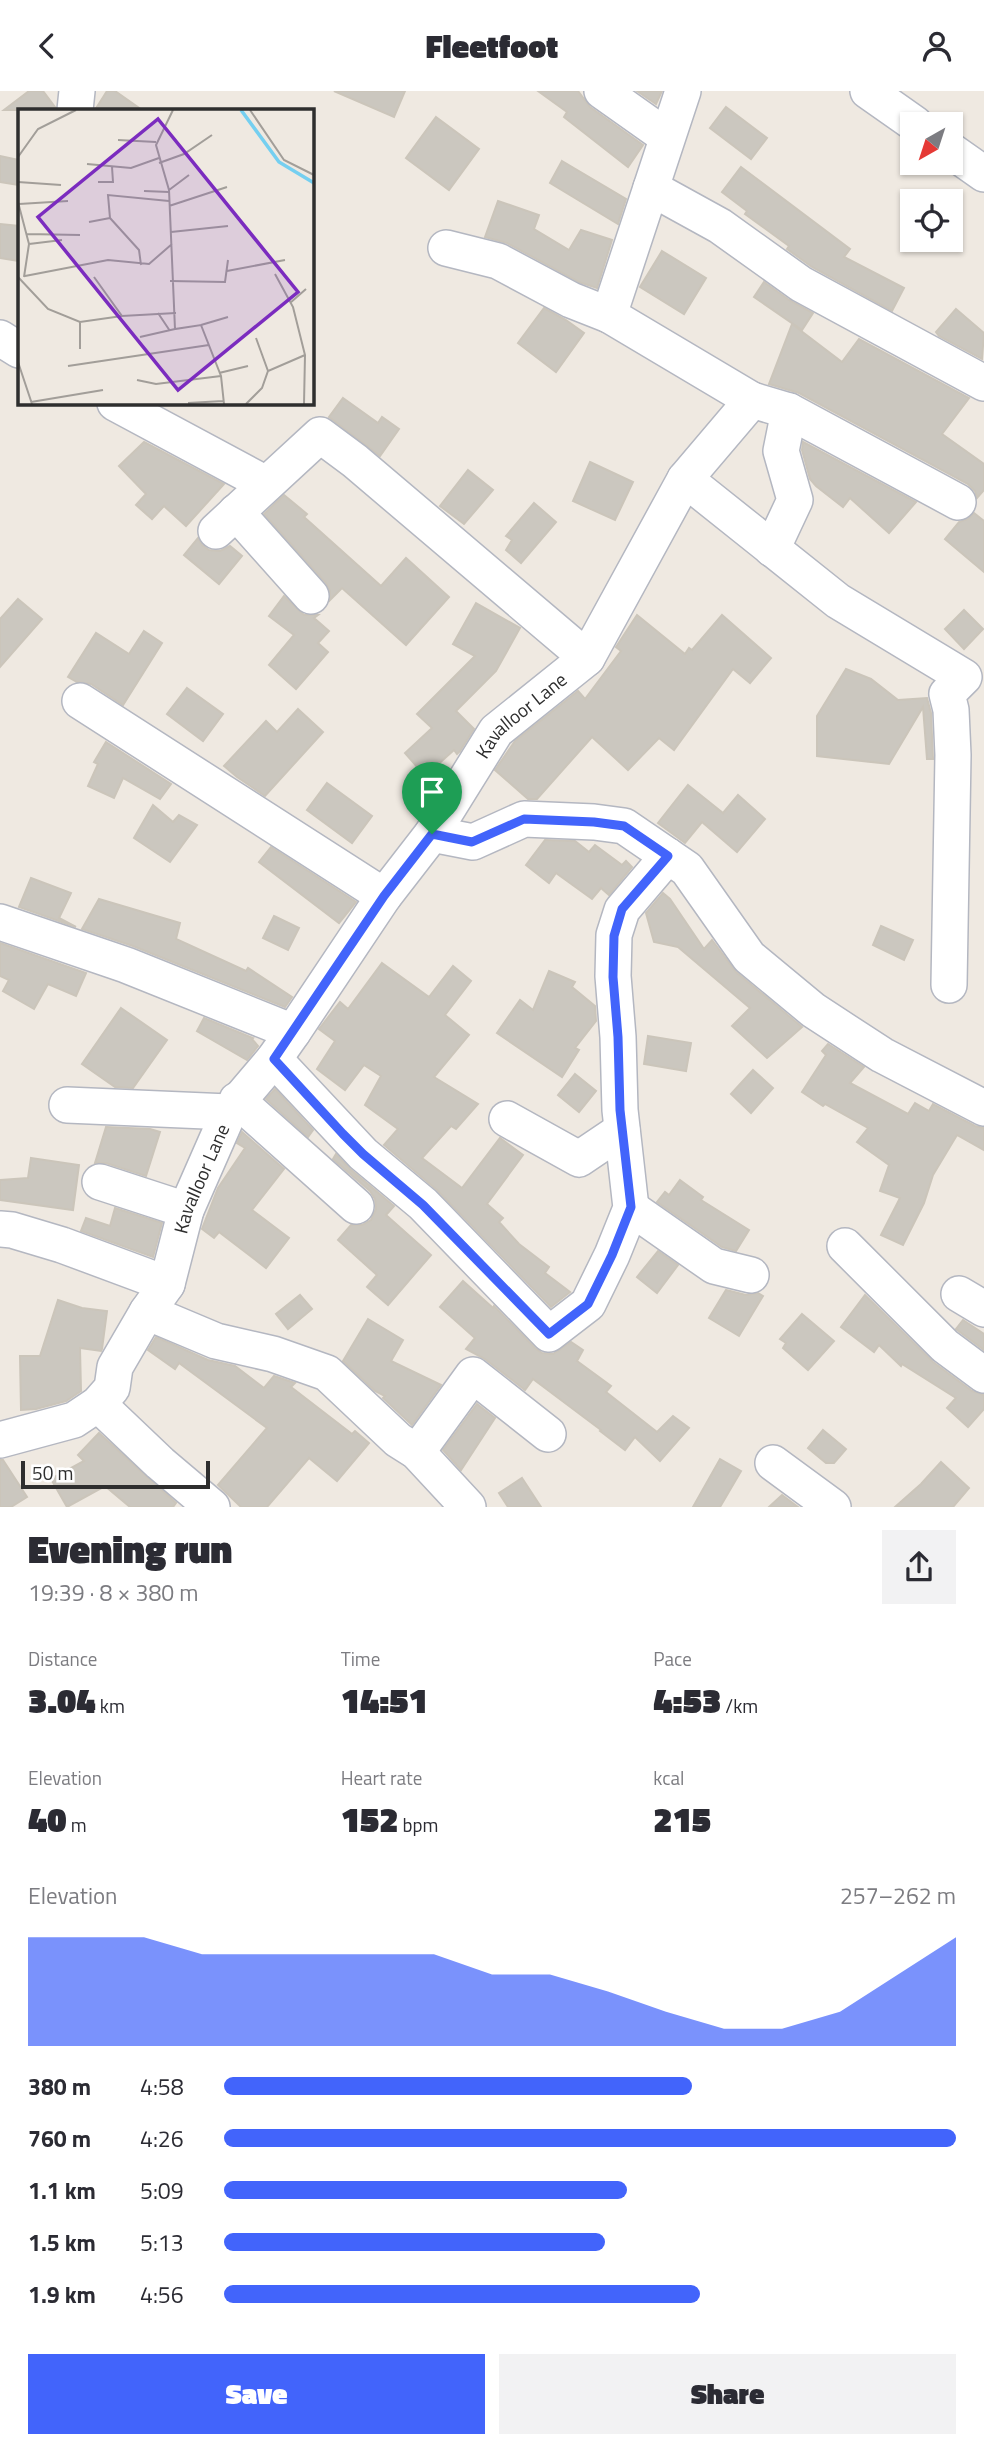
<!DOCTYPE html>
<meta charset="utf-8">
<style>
:root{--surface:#fff;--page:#f2f2f3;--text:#2b2b33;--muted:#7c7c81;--accent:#4264fb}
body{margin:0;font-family:"Titillium Web",sans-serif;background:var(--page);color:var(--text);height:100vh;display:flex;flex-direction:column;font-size:26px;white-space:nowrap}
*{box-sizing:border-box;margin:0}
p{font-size:23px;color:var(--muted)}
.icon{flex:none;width:38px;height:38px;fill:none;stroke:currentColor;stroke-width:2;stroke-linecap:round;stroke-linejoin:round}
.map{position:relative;height:1416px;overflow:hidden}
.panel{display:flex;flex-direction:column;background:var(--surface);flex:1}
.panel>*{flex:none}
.needle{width:46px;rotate:219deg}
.fabs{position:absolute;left:900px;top:21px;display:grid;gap:14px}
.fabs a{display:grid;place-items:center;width:63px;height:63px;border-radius:0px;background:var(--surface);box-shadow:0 2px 5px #0004;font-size:35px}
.scale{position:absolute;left:21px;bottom:18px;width:189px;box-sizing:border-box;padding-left:7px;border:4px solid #2e2e2e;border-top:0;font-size:19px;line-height:24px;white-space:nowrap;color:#2e2e2e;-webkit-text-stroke:5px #fff;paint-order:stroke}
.pin{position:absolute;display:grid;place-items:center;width:60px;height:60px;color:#fff;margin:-72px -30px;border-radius:50% 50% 50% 0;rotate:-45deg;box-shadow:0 0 7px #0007}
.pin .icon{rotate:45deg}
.round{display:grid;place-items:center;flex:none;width:74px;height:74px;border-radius:0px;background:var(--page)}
.headline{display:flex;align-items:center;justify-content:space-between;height:119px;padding:0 28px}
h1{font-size:38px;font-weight:800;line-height:52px}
.stats{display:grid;grid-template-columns:repeat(3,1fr);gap:10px;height:119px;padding:7px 28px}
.stats div{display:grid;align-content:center}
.stats b{font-size:35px;font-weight:800}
.stats small{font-size:19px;font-weight:400}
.stats p{font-size:19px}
.chart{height:196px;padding:14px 28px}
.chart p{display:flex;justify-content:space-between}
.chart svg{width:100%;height:126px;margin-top:7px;fill:var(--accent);opacity:.7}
.action{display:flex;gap:14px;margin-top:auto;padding:14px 28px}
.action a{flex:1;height:80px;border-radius:0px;background:var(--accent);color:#fff;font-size:28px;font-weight:800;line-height:80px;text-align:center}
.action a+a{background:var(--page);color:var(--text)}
ul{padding:0 28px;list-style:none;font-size:23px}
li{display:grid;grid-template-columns:112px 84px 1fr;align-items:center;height:52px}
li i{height:18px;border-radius:9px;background:var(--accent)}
header{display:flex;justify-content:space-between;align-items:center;height:91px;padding:0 28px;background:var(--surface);font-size:32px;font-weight:800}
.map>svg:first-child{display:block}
.building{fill:#cbc7bf;stroke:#cbc5ba;stroke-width:2}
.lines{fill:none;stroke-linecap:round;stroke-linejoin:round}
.minor-casing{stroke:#b4b7c1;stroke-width:38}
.minor{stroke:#fff;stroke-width:35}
.route-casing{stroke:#fff;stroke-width:14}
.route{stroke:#4264fb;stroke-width:9}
.labels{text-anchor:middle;stroke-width:6;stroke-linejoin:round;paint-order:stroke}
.street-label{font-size:19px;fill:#2e2e2e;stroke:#fff}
.inset-river{fill:none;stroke:#75cff0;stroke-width:3.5}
.inset-road{fill:none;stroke:#a29e99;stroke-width:2}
.view{fill:#7b2cbf;fill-opacity:0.15;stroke:#7b2cbf;stroke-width:3.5}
.inset-edge{fill:none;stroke:#2e2e2e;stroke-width:3.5}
</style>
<header><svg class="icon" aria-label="back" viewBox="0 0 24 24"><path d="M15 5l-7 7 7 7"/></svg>Fleetfoot<svg class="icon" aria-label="person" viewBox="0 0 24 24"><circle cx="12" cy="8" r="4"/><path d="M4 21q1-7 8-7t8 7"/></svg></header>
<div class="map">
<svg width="984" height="1416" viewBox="0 0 984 1416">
<rect width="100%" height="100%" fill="#efe9e1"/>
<!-- building -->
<g class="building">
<path d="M29,0H43L55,16V19H4Z"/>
<path d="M107,0H115L142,19H95Z"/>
<path d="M334,0H405L394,26Z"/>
<path d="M538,0H578L590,16L643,54L628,76L564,26L567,21Z"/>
<path d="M637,0H662L656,13Z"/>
<path d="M726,16L767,47L751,68L710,37Z"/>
<path d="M436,26L479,58L449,99L406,67Z"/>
<path d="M0,65L19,69V94L0,91Z"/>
<path d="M562,70L626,108L618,133L550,92Z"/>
<path d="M741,76L850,158L844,166L904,197L892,220L812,176L787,158L789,155L745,123L747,120L722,101Z"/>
<path d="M498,110L539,124L534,138L569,159L581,139L612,149L597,197L579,191L507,152L485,146Z"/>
<path d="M0,133L19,135V170L0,167Z"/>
<path d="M662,160L706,187L684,223L640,196Z"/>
<path d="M764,191L789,209L813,222L802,239L754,206Z"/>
<path d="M544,217L566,229L584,242L556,281L518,252Z"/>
<path d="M956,218L984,242L982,268L939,245L936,241Z"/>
<path d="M792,233L842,271L859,248L969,307L942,343L984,373V399L977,407L975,400L968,393L799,302L769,293Z"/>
<path d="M343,307L378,332L382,326L399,338L380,365L329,326Z"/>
<path d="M144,351L224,393L186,435L164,415L152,428L136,414L146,403L119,375Z"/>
<path d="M803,351L916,411L889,442L850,407L843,416L816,395L810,388L802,359Z"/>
<path d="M590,371L633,391L615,429L573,410Z"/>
<path d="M468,379L493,399L464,433L440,415Z"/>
<path d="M284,404L307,423L304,426L381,495L406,467L449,506L406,554L342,497L330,509V500L326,492L264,423Z"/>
<path d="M534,412L556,431L521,472L506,459L512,449L506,445Z"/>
<path d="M974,422L984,430V481L945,448L959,431L968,428Z"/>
<path d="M198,447L202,454L209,459L220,460L230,455L242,465L219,493L184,464Z"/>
<path d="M284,505L304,524H318L314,527L329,540L318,552L328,561L296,598L269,574L294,544L269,525Z"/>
<path d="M18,508L42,528L0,576V528Z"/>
<path d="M476,512L520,537L496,580L456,620L474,638L460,660L457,663L454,659L425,685L405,662L432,637L417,623L475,565L453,553Z"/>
<path d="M964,519L983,538L964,558L945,538Z"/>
<path d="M637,524L685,563L689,557L692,559L722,524L771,567L750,592L733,578L674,659L659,647L628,679L592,646L537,708H528L495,679L515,650L578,600L585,608L621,560L616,556Z"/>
<path d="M144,540L162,552L123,614L91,593L77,591L68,586L96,542L129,563Z"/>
<path d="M846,578L871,588L898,609L927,607L931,622L933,668H927L923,616L889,673L817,665V625Z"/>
<path d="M187,597L223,623L203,650L167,623Z"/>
<path d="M298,618L323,641L265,705L237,686L224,675L266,630L277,641Z"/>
<path d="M106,651L171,693L160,708L123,687L114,707L88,695L98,673L94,671Z"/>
<path d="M327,692L372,725L352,752L307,719Z"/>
<path d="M688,694L723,722L738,704L765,728L737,761L702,731L685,752L658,732Z"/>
<path d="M153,714L173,731L179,724L197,734L170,771L134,747Z"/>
<path d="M545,749L575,750L589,761L595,754L622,774L626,770L632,776L609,804L601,797L592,808L556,782L549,792L526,774Z"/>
<path d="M271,756L356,811L339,832L259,771Z"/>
<path d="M31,787L71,802L59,827L76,836L19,816Z"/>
<path d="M663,802L670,808L704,858L712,849L736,881L802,936L767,967L732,935L750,917L678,856L654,851L646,822Z"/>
<path d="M99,808L180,832L176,848L246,880L248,877L292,906L285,916L133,855L82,838Z"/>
<path d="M274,825L299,837L288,859L263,847Z"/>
<path d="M881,835L913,849L904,869L873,854Z"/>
<path d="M0,852L86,882L76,905L48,893L34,918L3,900L9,889L0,885Z"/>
<path d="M382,872L429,906L453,875L471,890L445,924L469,944L434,986L478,1013L456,1038L451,1035L422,1067L462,1097L500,1047L523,1064L487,1113L503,1127L499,1131L519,1153L549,1176L545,1182L570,1201L551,1216L437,1099L384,1054L398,1038L365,1014L381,985L364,974L345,999L317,978L335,950L319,938L340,911L348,918Z"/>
<path d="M549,880L575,891L572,896L595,915L596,930L575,957L579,959L562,986L497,942L520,909L533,919Z"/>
<path d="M121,917L167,949L133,997L115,996L82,973Z"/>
<path d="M204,927L253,947L252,948L258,955L255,959L247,969L197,940Z"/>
<path d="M648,945L691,952L686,980L644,973Z"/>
<path d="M828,953L864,976L850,992L908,1023L915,1012L929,1020L933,1013L975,1035L984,1037V1059L957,1044L933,1084L924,1112L903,1154L881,1144L900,1107L880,1100L889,1074L857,1051L868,1037L825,1013L823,1015L802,1001L826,964L822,960Z"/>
<path d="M753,979L773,997L751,1022L731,1003Z"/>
<path d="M575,983L596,1000L579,1021L558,1004Z"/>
<path d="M275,998L313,1039L308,1046L266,1008Z"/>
<path d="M106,1036L150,1038L160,1041L146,1085L106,1072H95Z"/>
<path d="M242,1041L284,1078L252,1119L289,1147L266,1177L219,1141L214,1147L202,1138L218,1097L245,1057L237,1052Z"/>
<path d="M336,1063L350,1078L394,1115L386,1124L431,1164L388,1214L367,1196L377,1184L338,1149L351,1134H362L371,1129L376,1118L375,1108L370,1100L333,1068Z"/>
<path d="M31,1067L79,1074L73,1119L0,1109V1089L28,1087Z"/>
<path d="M680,1089L703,1106L701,1109L749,1139L736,1160L722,1156L657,1111L665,1101L669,1104Z"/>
<path d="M115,1117L162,1132L153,1166L81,1140L86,1127L110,1135Z"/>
<path d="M658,1160L678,1174L657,1202L637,1186Z"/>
<path d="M463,1190L493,1217L494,1215L535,1257L542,1262L553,1263L571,1251L583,1259L577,1270L611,1295L606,1301L657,1341L673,1325L689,1337L660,1370L635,1346L625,1359L600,1340L601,1339L533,1288L525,1299L485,1268L466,1258L475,1247L440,1216Z"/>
<path d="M726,1199L746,1204L758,1202L763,1205L739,1245L709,1227Z"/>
<path d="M300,1204L312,1218L288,1238L276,1223Z"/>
<path d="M865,1204L933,1271L972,1300L984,1304V1318L968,1336L947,1317L956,1307L902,1273L901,1275L879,1254L874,1261L841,1236Z"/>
<path d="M58,1209L82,1217L107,1220L102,1258L101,1260L80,1257L81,1300L66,1310L36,1318L21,1319L20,1265H40Z"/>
<path d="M802,1223L834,1250L808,1279L783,1257L786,1252L780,1248Z"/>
<path d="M368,1228L403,1249L391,1270L441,1294L412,1334L383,1307L385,1305L375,1300L343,1270Z"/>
<path d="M963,1229L984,1243V1259L956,1238Z"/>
<path d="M156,1246L208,1269L235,1275L264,1297L274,1285L295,1292L291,1296L352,1343L355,1340L369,1352L337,1390L309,1367L267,1416H241L218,1394L267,1337L179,1272L175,1278L148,1259Z"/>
<path d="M477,1313L495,1327L461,1379L443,1359Z"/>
<path d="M823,1339L846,1358L834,1372H826L808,1357Z"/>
<path d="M99,1342L176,1412L173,1416H130L105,1395L67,1416L51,1388L84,1370L78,1364Z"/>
<path d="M720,1368L741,1380L720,1416H693Z"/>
<path d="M0,1369H3L27,1406L11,1416H0Z"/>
<path d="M941,1371L969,1397L953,1416H895L921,1393Z"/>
<path d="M522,1387L541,1416H508L499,1402Z"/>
<path d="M782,1404L798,1416H769Z"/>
</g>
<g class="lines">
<defs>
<g id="minor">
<path d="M602,0L667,46"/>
<path d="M868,0L915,33"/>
<path d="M75,19L77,0"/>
<path d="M950,59L984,83"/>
<path d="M651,97L720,135L801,193L984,292"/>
<path d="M446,157L498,170L571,209L609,224"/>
<path d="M0,247L19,259"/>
<path d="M752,309L789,320L958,411"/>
<path d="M115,312L266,393"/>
<path d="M685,388L838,510L964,586L947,603L951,619L953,664L949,894"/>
<path d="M236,421L311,505"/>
<path d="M216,440L320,344L355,370L587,567"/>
<path d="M772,458L795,409L781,360L789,320"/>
<path d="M80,610L384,805"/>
<path d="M432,743L473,751L524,728L594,731L624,735L687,778L749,866L813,919L882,964L984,1017"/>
<path d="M0,831L126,874L293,941"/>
<path d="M274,968L363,1063L423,1113L549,1243L588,1213L612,1164L631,1117L620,1019L618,946L613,885L614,844L622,819L668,765"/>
<path d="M237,1009L356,1115"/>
<path d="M67,1014L229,1021"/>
<path d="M507,1028L579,1068L622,1039"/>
<path d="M100,1091L186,1119"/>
<path d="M631,1117L714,1175L751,1184"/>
<path d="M0,1138L12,1139L62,1154L167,1193"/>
<path d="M845,1155L945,1255L984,1284"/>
<path d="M959,1203L984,1218"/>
<path d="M147,1221L216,1250L273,1263L327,1282L398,1349L417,1361L468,1416"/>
<path d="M98,1313L160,1372L212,1416"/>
<path id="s1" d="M0,1349L74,1329L98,1313L112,1297L115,1276L147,1221L167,1193L186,1119L229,1021L274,968L293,941L384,805L432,743L496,640L587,567L685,388L752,309L609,224L683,0"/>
<path d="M417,1361L473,1284L548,1343"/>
<path d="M773,1372L833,1416"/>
</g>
</defs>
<!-- minor casing -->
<use href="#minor" class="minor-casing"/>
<!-- minor -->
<use href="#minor" class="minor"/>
</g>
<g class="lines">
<defs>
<path id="route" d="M524,728L594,731L624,735L668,765L622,818L614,845L613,886L618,946L620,1019L631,1116L612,1164L588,1213L549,1243L423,1114L363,1063L343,1043L274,968L384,805L432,743L472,751Z"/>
</defs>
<!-- route casing -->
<use href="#route" class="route-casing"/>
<!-- route -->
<use href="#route" class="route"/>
</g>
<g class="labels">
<!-- street labels -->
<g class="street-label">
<text dy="7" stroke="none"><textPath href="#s1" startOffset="924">Kavalloor Lane</textPath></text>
<text dy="7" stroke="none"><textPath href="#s1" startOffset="357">Kavalloor Lane</textPath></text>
</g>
</g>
<!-- overview -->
<g transform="translate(18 18)">
<rect width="296" height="296" fill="#efe9e1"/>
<path class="inset-river" d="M223,1L261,53L296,74"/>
<path class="inset-road" d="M155,1L138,36L151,81L157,220L183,216L203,267L206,295M232,1L266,51L296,66M100,31L138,33M0,48L20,20L58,1M141,54L166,45L194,26M69,55L113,59L141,49M0,73L43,76M80,73H95L94,58M151,81L171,66M126,82L151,83M0,93L11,135L6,168M1,95L50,92M151,97L209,78M71,113L92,109M153,123L210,117M9,125L62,126M11,135L44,131M123,156L121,141L92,109L90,86L151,92M209,162L267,151M257,165L275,198L287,246L286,295M7,167L90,151L131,155L154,135M0,168L30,200L62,213L104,207M76,168L104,207L158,204M152,172L207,173L210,151M272,194L288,180M140,204L152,222M62,213V240M183,216L210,208M122,228L157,220M238,229L250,262M0,253L14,295M50,257L191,236M201,264L230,257M119,271L138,275L203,267M13,293L85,281M170,294L205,292M228,295L244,279L250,262L287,246"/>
<path class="view" d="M140,10L280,183L160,281L20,108Z"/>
<rect width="296" height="296" class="inset-edge"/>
</g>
</svg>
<div class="fabs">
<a><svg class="needle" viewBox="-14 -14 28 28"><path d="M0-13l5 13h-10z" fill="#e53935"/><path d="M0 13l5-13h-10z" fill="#7c7c81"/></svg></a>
<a><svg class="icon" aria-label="locate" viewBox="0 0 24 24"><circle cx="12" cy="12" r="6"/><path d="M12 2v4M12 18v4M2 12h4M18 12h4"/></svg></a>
</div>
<div class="scale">50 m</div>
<div class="pin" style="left:432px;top:743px;background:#1e9e55"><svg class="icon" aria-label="arrive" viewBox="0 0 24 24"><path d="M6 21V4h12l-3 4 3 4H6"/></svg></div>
</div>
<section class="panel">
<div class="headline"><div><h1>Evening run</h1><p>19:39 · 8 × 380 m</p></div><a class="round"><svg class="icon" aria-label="share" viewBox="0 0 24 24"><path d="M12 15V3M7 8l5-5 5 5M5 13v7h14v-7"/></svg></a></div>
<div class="stats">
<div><p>Distance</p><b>3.04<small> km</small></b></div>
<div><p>Time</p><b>14:51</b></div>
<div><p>Pace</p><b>4:53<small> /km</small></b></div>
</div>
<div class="stats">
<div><p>Elevation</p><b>40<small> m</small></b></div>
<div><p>Heart rate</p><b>152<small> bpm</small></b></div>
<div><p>kcal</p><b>215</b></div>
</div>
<div class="chart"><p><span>Elevation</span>257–262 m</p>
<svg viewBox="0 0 160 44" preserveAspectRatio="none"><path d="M0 44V6L10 6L20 6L30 12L40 12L50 12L60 12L70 12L80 19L90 19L100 25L110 32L120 38L130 38L140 32L150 19L160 6V44z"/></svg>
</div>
<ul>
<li><b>380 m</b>4:58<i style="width:64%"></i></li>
<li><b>760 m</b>4:26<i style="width:100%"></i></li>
<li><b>1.1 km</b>5:09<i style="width:55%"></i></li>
<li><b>1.5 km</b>5:13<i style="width:52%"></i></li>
<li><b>1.9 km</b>4:56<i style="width:65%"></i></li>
</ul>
<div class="action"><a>Save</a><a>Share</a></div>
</section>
